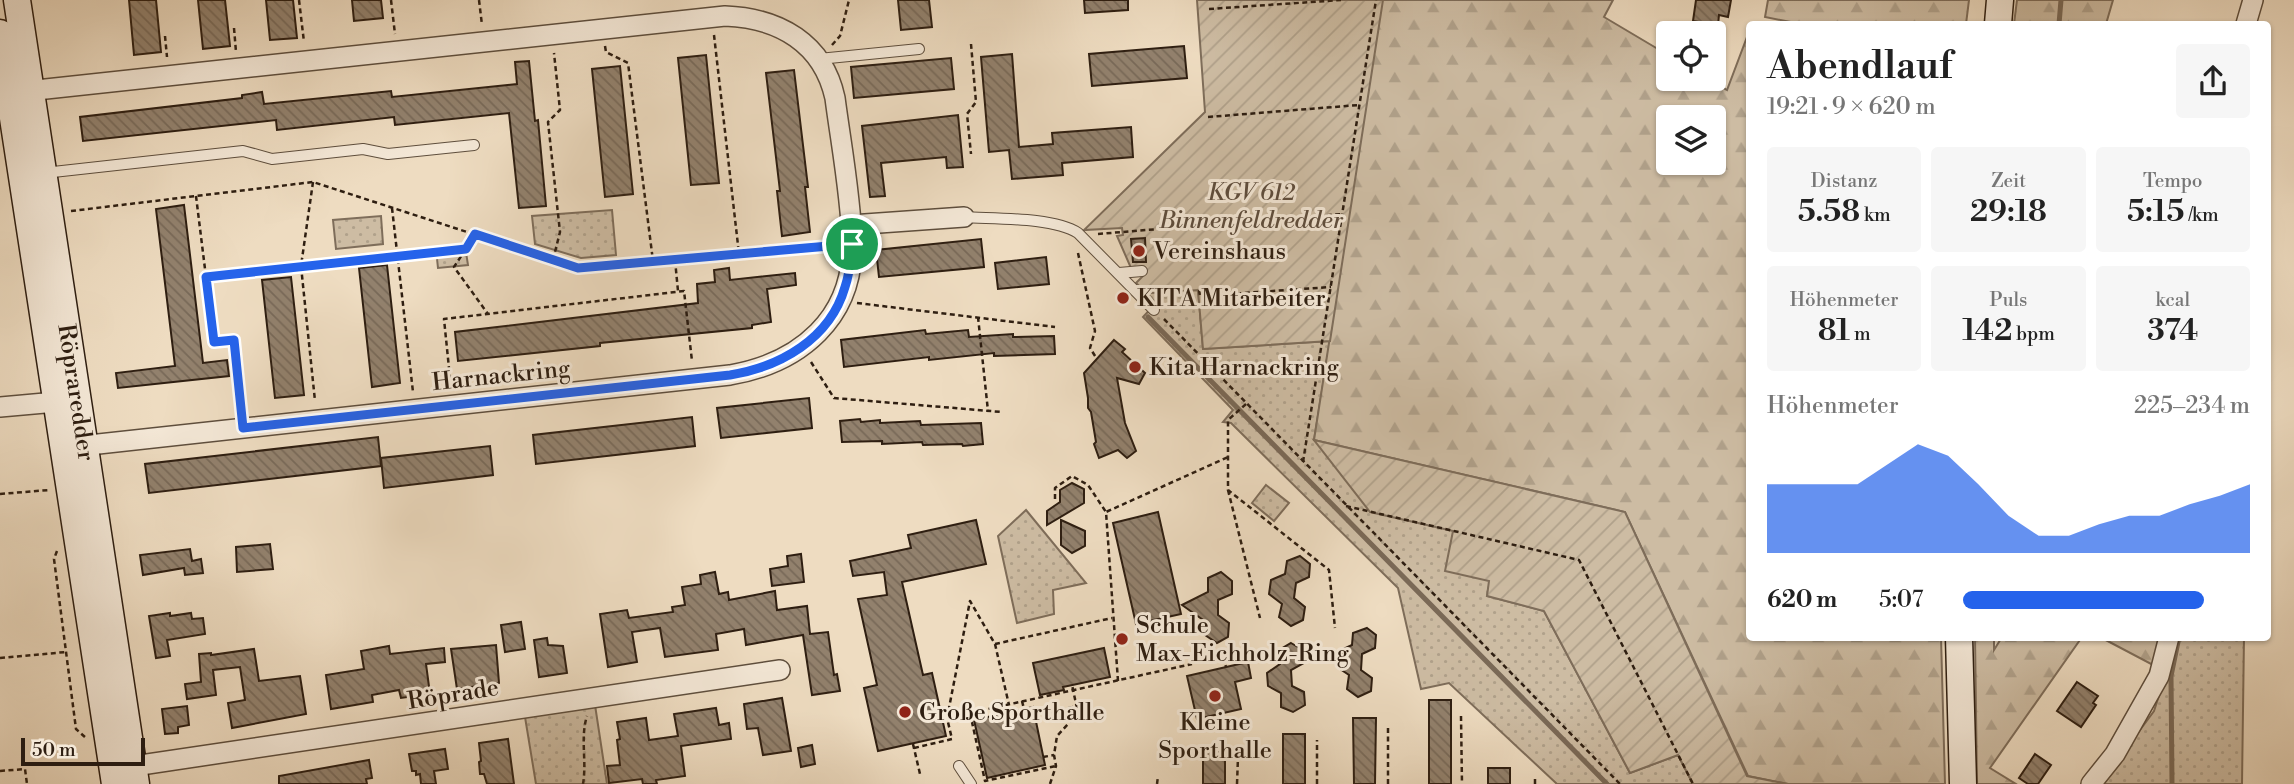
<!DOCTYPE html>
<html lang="de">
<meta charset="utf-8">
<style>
:root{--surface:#fff;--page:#f6f6f6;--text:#222;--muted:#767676;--accent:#2563eb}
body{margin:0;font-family:"Libre Bodoni",serif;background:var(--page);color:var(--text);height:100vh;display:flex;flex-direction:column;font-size:26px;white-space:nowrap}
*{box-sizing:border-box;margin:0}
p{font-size:23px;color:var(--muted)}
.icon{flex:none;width:38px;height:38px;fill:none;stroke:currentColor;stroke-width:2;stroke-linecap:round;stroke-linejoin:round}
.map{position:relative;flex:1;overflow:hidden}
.side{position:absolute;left:1746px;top:21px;width:525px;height:620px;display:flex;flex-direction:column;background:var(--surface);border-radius:7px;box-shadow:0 2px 5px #0004}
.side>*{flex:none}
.fabs{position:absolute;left:1656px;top:21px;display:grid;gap:14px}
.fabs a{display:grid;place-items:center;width:70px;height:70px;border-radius:7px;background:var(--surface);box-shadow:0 2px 5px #0004;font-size:35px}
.scale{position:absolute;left:21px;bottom:18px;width:124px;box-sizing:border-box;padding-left:7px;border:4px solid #2e1e11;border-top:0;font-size:19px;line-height:24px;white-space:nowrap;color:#2e1e11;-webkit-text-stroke:5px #f4e8d7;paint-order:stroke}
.pin{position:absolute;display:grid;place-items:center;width:60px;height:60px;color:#fff;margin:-30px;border:4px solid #fff;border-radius:50%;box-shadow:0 2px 7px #0007}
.round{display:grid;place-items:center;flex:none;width:74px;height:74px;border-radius:7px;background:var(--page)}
.overview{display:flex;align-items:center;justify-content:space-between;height:119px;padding:0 21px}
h1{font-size:38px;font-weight:600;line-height:52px}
.metrics{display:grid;grid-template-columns:repeat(3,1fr);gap:10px;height:119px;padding:7px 21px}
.metrics div{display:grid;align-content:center;border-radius:7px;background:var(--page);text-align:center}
.metrics b{font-size:30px;font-weight:600}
.metrics small{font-size:19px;font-weight:400}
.metrics p{font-size:19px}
.chart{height:196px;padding:14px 21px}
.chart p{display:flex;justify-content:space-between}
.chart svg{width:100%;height:126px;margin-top:7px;fill:var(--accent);opacity:.7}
ul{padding:0 21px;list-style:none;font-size:23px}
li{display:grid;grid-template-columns:112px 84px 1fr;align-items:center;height:52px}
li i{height:18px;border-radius:9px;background:var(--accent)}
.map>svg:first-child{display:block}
.grass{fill:url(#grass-dots);stroke:#7e6d5a;stroke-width:2}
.forest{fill:url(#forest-firs);stroke:#7e6d5a;stroke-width:2;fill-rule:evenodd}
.garden{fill:url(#garden-furrows);stroke:#7e6d5a;stroke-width:2}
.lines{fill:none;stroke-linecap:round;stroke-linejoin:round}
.stream{stroke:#7a6957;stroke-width:5}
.building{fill:url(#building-back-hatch);stroke:#2e1e11;stroke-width:2}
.lane-casing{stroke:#5e4e3d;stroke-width:12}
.street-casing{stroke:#5e4e3d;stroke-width:22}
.secondary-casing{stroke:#2e1e11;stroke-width:29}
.path{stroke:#2e1e11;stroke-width:2.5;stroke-dasharray:5 3.5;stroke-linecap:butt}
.lane{stroke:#f4e8d7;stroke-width:10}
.street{stroke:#f4e8d7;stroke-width:19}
.secondary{stroke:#f4e8d7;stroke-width:26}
.route-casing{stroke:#fff;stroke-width:14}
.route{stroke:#2563eb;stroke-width:9}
.poi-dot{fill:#8f2418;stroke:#f4e8d7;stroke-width:2.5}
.labels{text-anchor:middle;stroke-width:6;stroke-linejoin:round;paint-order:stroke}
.park-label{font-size:24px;font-style:italic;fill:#5e4d3d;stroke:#f4e8d7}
.poi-label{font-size:24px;fill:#2e1e11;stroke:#f4e8d7;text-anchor:start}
.street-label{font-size:24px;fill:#2e1e11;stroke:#f4e8d7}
</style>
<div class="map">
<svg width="2294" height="784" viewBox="0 0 2294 784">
<defs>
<pattern id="grass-dots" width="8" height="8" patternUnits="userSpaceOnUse" patternTransform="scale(1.75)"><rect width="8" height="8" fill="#cdbca3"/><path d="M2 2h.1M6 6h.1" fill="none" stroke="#b0a18b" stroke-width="1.8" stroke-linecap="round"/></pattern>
<pattern id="forest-firs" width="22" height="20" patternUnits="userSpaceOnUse" patternTransform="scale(1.75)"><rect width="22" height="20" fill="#cdbca3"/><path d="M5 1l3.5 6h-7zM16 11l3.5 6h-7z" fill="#b0a18b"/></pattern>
<pattern id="garden-furrows" width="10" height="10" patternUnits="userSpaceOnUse" patternTransform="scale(1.75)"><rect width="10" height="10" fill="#cdbca3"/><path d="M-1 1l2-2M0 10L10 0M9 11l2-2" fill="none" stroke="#b0a18b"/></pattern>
<pattern id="building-back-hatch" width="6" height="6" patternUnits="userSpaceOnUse" patternTransform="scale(1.75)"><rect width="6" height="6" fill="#92816d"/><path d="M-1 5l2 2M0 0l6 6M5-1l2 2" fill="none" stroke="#786958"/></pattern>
</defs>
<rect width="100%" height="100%" fill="#eedcc1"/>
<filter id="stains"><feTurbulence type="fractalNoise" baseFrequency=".00286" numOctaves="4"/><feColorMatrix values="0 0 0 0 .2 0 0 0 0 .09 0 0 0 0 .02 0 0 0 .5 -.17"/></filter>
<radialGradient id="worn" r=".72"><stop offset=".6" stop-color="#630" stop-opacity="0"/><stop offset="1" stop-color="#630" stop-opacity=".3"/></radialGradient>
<!-- grass -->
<g class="grass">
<path d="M612,210L616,255L581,258L535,244L532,216Z"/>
<path d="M381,216L383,244L336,249L333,220Z"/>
<path d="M465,246L468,265L438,268L436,249Z"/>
<path d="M1198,290L1203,349L1330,341L1314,440L1453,531L1490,581L1487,596L1544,611L1630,773L1678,755L1693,784H1557L1449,683L1421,689L1398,588L1231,423L1223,422L1233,410L1143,317L1156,303L1147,293Z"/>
<path d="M1266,485L1289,503L1274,521L1252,503Z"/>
<path d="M1026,510L1086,583L1053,590L1054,614L1017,623L998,536Z"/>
<path d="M2178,637H2244L2242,784H2100L2154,711Z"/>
<path d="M595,705L607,784H536L525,717Z"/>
</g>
<!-- forest -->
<g class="forest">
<path d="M1382,0H1613L1604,17L1668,55V79H1708L1727,90L1747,37H1750V637H1941L1945,784H1788L1748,776L1625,512L1314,440ZM1668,117H1713V163H1668Z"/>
<path d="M1768,0H1969L1966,24H1801L1765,17Z"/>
<path d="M2017,0H2113L2106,24H2014Z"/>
<path d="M1975,637H1994V650L2002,637H2082L1990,768L2016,784H1977Z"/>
<path d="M2100,637H2159L2153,665Z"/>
</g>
<!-- garden -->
<g class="garden">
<path d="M1197,0H1383L1330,341L1203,349L1198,290L1147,293L1136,283L1143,276L1131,268L1117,236L1123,235L1122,228L1084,230L1205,112Z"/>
<path d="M1314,440L1625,512L1747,776L1788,784H1693L1678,755L1630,773L1544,611L1487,596L1489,581L1445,571L1453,531L1370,512Z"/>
</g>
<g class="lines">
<!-- stream -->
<g class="stream">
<path d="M2059,24L2061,0"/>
<path d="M1148,317L1607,784"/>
<path d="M2172,784L2171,676L2179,637"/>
</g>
</g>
<!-- building -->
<g class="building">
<path d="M129,0H156L161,52L134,55Z"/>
<path d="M198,0H225L230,46L203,49Z"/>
<path d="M266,0H293L297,38L270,40Z"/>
<path d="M352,0H381L383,18L354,21Z"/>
<path d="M898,0H929L932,27L901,30Z"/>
<path d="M1084,0H1128V10L1085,13Z"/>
<path d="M1696,0H1731L1728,17L1719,15L1718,25L1693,21Z"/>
<path d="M1184,46L1187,78L1092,86L1089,54Z"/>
<path d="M1012,54L1019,147L1053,144L1052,133L1131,127L1133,157L1062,163L1063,175L1012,179L1009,150L989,152L981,57Z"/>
<path d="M706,55L719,183L691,185L678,58Z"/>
<path d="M951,58L954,89L854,98L851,67Z"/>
<path d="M529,61L535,121L538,120L546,206L519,208L509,113L395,125L394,117L277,130L276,120L83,141L80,117L242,98V95L262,92L264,104L391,91L392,97L517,84L515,62Z"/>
<path d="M620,66L633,194L605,197L592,69Z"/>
<path d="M794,70L808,187H805L810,232L782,236L777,191H780L766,73Z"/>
<path d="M958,115L963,167L947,168L946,157L881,163L885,196L870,197L862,126Z"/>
<path d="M184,205L203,363L227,360L229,376L118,388L116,373L175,366L156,209Z"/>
<path d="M1145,238L1146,262H1133L1131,239Z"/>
<path d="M981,239L984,267L879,277L876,250Z"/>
<path d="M1046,257L1049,284L998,289L995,263Z"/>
<path d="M387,265L400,383L372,387L359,268Z"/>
<path d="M729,268L730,280L795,273L796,285L767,289L771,322L752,325V328L600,343V346L458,361L455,332L698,303L697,284L715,282L714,270Z"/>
<path d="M291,277L304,395L275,398L262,280Z"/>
<path d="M925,330L926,334L968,330L969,337L1013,334V337L1054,336L1055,354L994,356V353L929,360V357L844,367L841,340Z"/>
<path d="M1114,340L1125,349L1122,352L1145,373L1139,384L1117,378L1125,423L1136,451L1127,458L1118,450L1099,458L1094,444L1096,442L1091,412L1088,408V398L1084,373Z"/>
<path d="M809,398L812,428L721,438L717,408Z"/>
<path d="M692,417L695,446L536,464L533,435Z"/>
<path d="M860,419L861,422L880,420V423L920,421L921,425L981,423L983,444L963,446L962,444L923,445L922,442L882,444V441L842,442L840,421Z"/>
<path d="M378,437L381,466L149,493L145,464Z"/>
<path d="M490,446L493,475L384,488L381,458Z"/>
<path d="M1072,483L1084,489V503L1047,525V511L1060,502V490Z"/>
<path d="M1158,512L1181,614L1136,624L1113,523Z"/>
<path d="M976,520L986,564L902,582L923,675L932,673L946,736L878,751L864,688L877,685L858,599L887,595L884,572L853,576L850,561L911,548L908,535Z"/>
<path d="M1061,520L1085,531V546L1072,553L1061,545Z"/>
<path d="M270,544L273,569L237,572L236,547Z"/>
<path d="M190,549L192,561L201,559L203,573L185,575L184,568L143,575L140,555Z"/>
<path d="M801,554L804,582L772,586L770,569L788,566L787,556Z"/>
<path d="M1300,556L1310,564L1309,577L1296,583L1294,598L1305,607L1303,620L1291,626L1279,617L1282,604L1269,594L1271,580L1285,574L1287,561Z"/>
<path d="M715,572L719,594L728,592L729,600L775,591L777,610L807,606L810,634L828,632L834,675L837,674L840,691L812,695L803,635L746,645L744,629L716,634L718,650L665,657L660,628L632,632L637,662L608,667L600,614L627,610L629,618L673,612L672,607L685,605L682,587L701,584L700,575Z"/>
<path d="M1221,572L1232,581V594L1218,600V615L1229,623L1228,637L1217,643L1205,635L1206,622L1182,605L1208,592V578Z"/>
<path d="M170,613V616L191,613L192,619L203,618L205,634L167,640L170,656L156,658L149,616Z"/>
<path d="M521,622L525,649L505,652L501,625Z"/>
<path d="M1367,628L1376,635L1375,648L1362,654L1361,670L1372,678L1371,691L1358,697L1347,689L1349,675L1337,667V652L1352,645L1353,633Z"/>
<path d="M547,638L548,645L563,646L567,673L539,677L534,640Z"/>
<path d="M1291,643L1303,650L1304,663L1291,670L1292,686L1304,692L1305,705L1293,712L1281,707V693L1268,686L1267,673L1280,664L1279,650Z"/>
<path d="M496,645L499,683L457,689L451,649Z"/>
<path d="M389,646L390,654L444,648L445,662L426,664L430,694L401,698L399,690L372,695L373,702L331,709L326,675L364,669L361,651Z"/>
<path d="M1104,648L1110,677L1063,687L1064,690L1040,695L1033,663Z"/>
<path d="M254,649L259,681L300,676L306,714L232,728L228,703L245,700L240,667L213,670L216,695L187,699L185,684L201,682L199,654L211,653V655Z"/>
<path d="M1248,662L1251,678L1235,682L1241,709L1197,719L1187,676Z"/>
<path d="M2077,682L2098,696L2093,703L2096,705L2081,727L2057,711Z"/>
<path d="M782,698L791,751L763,755L758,728L747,729L744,704Z"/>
<rect x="1429" y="700" width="22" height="84"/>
<path d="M187,706L189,725L178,727V733L165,734L162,709Z"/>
<path d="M1033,707L1045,765L987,778L974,720Z"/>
<path d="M716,708L719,725L729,723L731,739L681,746L685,776L656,780L657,784H643L642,779L609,783L607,766L620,765L617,740L620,739L617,722L646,718L649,740L678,736L674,714Z"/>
<path d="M1353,718H1376L1375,784H1354Z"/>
<rect x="1283" y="734" width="22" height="50"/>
<path d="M508,739L514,784H487L484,774H480L479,762L481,761L479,743Z"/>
<path d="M812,745L815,764L801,767L798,748Z"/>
<path d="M445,749L448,769L434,771L436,784H421L420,774L416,775V771H412L409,754Z"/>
<rect x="1203" y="752" width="22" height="32"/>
<path d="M2035,754L2051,765L2038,784H2028L2019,778Z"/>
<path d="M369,760L372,778L366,779L367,784H279V776Z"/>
<rect x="1488" y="768" width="22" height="16"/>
</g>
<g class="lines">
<defs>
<g id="lane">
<path d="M819,59L919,49"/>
<path d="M44,173L243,151L272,159L363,149L388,154L474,145"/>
<path d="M964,217C995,219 1053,217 1078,233L1154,310"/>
<path d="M1119,273L1142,271"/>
<path d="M959,766L971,784"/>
</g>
<g id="street">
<path d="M2246,24L2253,0"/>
<path d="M18,92L725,16C779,18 823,43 835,98C841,144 851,197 852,242C854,318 800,363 730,375L71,447"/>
<path d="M851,225L964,217"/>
<path d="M0,407L56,402"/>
<path d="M134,766L780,670"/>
<path d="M2091,784L2115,754L2159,676L2169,637"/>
</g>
<g id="secondary">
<path id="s1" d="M17,0L136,784"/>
<path d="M1998,24L2000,0"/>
<path d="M0,33L115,784"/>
<path d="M1959,637L1963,784"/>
</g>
</defs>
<!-- lane casing -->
<use href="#lane" class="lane-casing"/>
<!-- street casing -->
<use href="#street" class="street-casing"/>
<!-- secondary casing -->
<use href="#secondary" class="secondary-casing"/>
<!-- path -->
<g class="path">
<path d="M299,0L304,42"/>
<path d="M391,0L395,34"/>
<path d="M479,0L482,25"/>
<path d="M1209,9L1341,0"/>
<path d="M234,28L236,52"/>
<path d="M714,35L739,254"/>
<path d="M165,36L167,57"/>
<path d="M971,44L976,102L967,114L971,154"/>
<path d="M832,45L840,36L849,0"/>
<path d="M605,46L606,52L628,63L653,261"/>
<path d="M1208,117L1359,105"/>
<path d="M313,182L301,266L315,401"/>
<path d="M196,196L214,342L234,339L241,410"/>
<path d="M392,208L413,392"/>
<path d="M71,211L313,182L578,268L835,245"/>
<path d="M1098,234L1342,214"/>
<path d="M475,235L454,267L488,314"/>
<path d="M1078,253L1095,331L1090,348L1097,359"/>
<path d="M553,260L560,232L548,122L560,110L554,53"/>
<path d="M675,260L678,291"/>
<path d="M206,277L466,249"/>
<path d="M1199,290L1200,296L1331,287"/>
<path d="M857,303L1055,327"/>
<path d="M978,317L988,411"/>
<path d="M1164,319L1620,784"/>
<path d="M811,362L834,398L1002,412"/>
<path d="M451,388L444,319L684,291L692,361"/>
<path d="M1246,404L1228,420V490L1329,570L1335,628"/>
<path d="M1303,462L1376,0"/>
<path d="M1228,490L1260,618"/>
<path d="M0,494L49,490"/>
<path d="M1055,499V488L1072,476L1088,485L1106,512"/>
<path d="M1346,506L1579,560L1693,784"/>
<path d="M57,551L54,559L76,729L86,738"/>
<path d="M995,644L1112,618"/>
<path d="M1223,657L1226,667"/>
<path d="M0,658L66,652"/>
<path d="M1118,681L1106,512L1228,457"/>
<path d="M1022,701L1024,709"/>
<path d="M970,713L985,781L1056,766"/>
<path d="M1035,716L1077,706"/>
<path d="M1461,716L1462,784"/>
<path d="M947,718L1192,664"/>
<path d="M913,744L920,774"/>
<path d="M914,748L952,739L947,718L970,601L995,644L1009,705"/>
<path d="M1043,757L1054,755"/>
<path d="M0,771L25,769L27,784"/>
<path d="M583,784C587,761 580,738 587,716"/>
<path d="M1050,784L1056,766L1054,755L1057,736L1078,713L1072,685"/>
<path d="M1157,784L1158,776"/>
<path d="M1237,784L1238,757"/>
<path d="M1317,784V740"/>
<path d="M1388,784V725"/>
<path d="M1535,784V776"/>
</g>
<!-- lane -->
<use href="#lane" class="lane"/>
<!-- street -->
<use href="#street" class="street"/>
<!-- secondary -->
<use href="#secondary" class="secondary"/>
</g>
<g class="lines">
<defs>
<path id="route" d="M475,234L578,268L852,244C851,258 850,273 845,287C830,339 780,367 730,375L243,428L234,340L214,342L206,277L466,249Z"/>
</defs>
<!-- route casing -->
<use href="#route" class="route-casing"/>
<!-- route -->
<use href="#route" class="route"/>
</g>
<!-- markers -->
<g class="poi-dot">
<circle cx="1139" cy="251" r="7"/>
<circle cx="1123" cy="298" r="7"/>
<circle cx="1135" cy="367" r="7"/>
<circle cx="1122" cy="639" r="7"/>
<circle cx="1215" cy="696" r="7"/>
<circle cx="905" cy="712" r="7"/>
</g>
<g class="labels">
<!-- park labels -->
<g class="park-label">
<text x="1251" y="200">KGV 612<tspan x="1251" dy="28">Binnenfeldredder</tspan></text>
</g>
<!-- poi labels -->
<g class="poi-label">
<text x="1153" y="259">Vereinshaus</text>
<text x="1137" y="306">KITA Mitarbeiter</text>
<text x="1149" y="375">Kita Harnackring</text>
<text x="1136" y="633">Schule<tspan x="1136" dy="28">Max-Eichholz-Ring</tspan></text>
<text x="919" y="720">Große Sporthalle</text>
<text x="1215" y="730" text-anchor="middle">Kleine<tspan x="1215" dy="28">Sporthalle</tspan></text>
</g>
<!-- street labels -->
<g class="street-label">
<text transform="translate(501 375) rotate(-6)" y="8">Harnackring</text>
<text dy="8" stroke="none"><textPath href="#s1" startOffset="397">Röpraredder</textPath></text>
<text transform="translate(453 694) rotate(-9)" y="8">Röprade</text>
</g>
</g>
<rect width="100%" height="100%" filter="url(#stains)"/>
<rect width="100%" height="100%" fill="url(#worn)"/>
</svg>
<div class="fabs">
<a><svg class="icon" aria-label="locate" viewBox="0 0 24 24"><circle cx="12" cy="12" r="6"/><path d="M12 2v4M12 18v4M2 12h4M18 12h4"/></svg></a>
<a><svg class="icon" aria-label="layers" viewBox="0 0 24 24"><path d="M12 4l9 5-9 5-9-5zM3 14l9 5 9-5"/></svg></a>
</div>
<div class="scale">50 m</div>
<div class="pin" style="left:852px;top:244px;background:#1e9e55"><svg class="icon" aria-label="arrive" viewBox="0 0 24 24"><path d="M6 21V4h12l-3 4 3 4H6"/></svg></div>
<section class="side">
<div class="overview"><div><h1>Abendlauf</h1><p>19:21 · 9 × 620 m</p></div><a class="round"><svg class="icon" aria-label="share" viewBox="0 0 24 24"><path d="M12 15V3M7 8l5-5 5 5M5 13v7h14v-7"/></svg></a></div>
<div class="metrics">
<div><p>Distanz</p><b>5.58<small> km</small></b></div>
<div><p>Zeit</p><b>29:18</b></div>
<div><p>Tempo</p><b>5:15<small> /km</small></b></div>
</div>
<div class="metrics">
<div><p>Höhenmeter</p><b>81<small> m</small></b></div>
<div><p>Puls</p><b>142<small> bpm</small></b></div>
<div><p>kcal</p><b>374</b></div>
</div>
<div class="chart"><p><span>Höhenmeter</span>225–234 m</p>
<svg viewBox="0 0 160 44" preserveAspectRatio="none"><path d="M0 44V20L10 20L20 20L30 20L40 13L50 6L60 10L70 20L80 31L90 38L100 38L110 34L120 31L130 31L140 27L150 24L160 20V44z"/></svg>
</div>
<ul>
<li><b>620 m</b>5:07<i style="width:84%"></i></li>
</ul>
</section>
</div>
